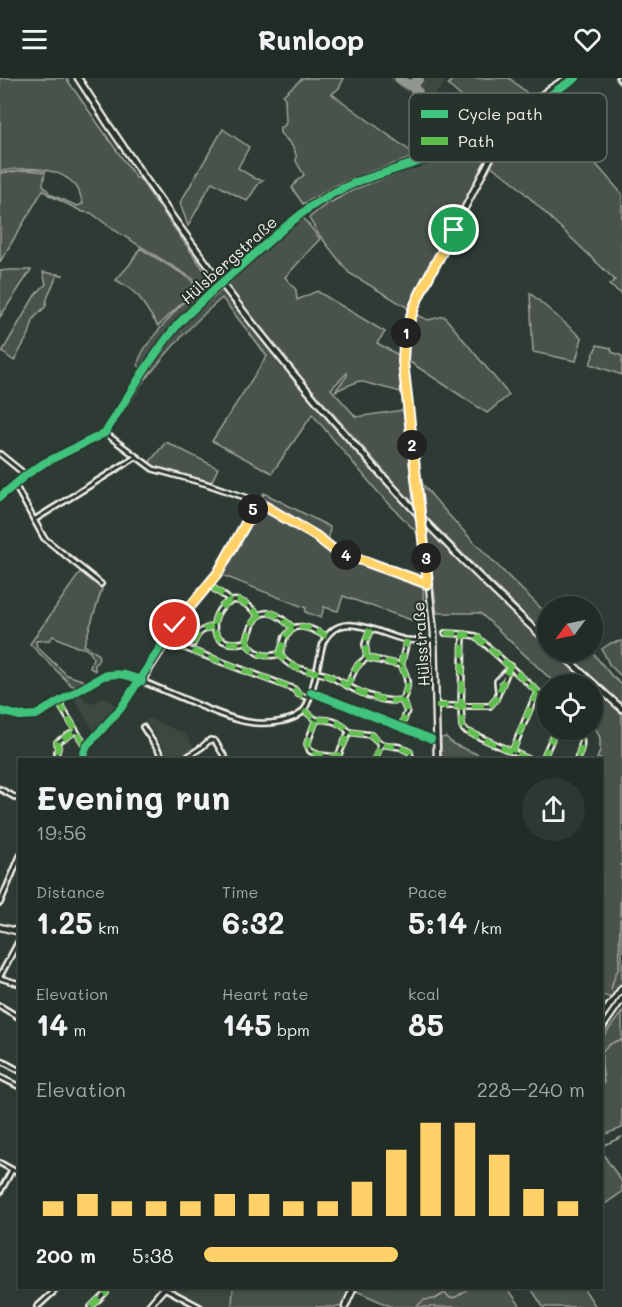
<!DOCTYPE html>
<meta charset="utf-8">
<style>
:root{--surface:#222c27;--page:#2e3833;--text:#f1f3f6;--muted:#a2a7a7;--line:#3f4844;--accent:#ffd166}
body{margin:0;font-family:Mali,sans-serif;background:var(--page);color:var(--text);height:100vh;display:flex;flex-direction:column;font-size:22px;white-space:nowrap}
*{box-sizing:border-box;margin:0}
p{font-size:20px;color:var(--muted)}
.icon{flex:none;width:33px;height:33px;fill:none;stroke:currentColor;stroke-width:2;stroke-linecap:round;stroke-linejoin:round}
.map{position:relative;flex:1;overflow:hidden}
.sheet{position:absolute;left:18px;top:680px;width:585px;height:531px;display:flex;flex-direction:column;background:var(--surface);border-radius:0px;box-shadow:0 2px 4px #0004,0 0 0 2px var(--line)}
.sheet>*{flex:none}
.needle{width:39px;rotate:237deg}
.tools{position:absolute;left:537px;top:518px;display:grid;gap:12px}
.tools a{display:grid;place-items:center;width:66px;height:66px;border-radius:50%;background:var(--surface);box-shadow:0 2px 4px #0004,0 0 0 2px var(--line);font-size:30px}
.pin{position:absolute;display:grid;place-items:center;width:51px;height:51px;color:#fff;margin:-26px;border:3px solid #fff;border-radius:50%;box-shadow:0 2px 6px #0007}
.km{position:absolute;width:30px;height:30px;margin:-15px;border-radius:50%;background:#222;color:#fff;font-size:16px;line-height:30px;text-align:center}
.round{display:grid;place-items:center;flex:none;width:63px;height:63px;border-radius:32px;background:var(--page)}
.overview{display:flex;align-items:center;justify-content:space-between;height:102px;padding:0 18px}
h1{font-size:33px;font-weight:700;line-height:45px}
.metrics{display:grid;grid-template-columns:repeat(3,1fr);gap:9px;height:102px;padding:6px 18px}
.metrics div{display:grid;align-content:center}
.metrics b{font-size:30px;font-weight:700}
.metrics small{font-size:16px;font-weight:400}
.metrics p{font-size:16px}
.chart{height:168px;padding:12px 18px}
.chart p{display:flex;justify-content:space-between}
.chart svg{width:100%;height:108px;margin-top:6px;stroke:var(--accent);stroke-width:6}
ul{padding:0 18px;list-style:none;font-size:20px}
li{display:grid;grid-template-columns:96px 72px 1fr;align-items:center;height:45px}
li i{height:15px;border-radius:8px;background:var(--accent)}
header{display:flex;justify-content:space-between;align-items:center;height:78px;padding:0 18px;background:var(--surface);font-size:27px;font-weight:700}
.map>svg:first-child{display:block}
.built{fill:#3c4841}
.green{fill:#48524c;stroke:#9ea29a;stroke-width:1.5}
.lines{fill:none;stroke-linecap:round;stroke-linejoin:round}
.stream{stroke:#a4a8a0;stroke-width:1.5}
.taxiway{stroke:#91968e;stroke-width:10}
.street-casing{stroke:#f4f1e8;stroke-width:8}
.secondary-casing{stroke:#f4f1e8;stroke-width:9}
.street{stroke:#26332d;stroke-width:3}
.secondary{stroke:#26332d;stroke-width:4.5}
.secondary-bridge-casing{stroke:#f4f1e8;stroke-width:9;stroke-linecap:butt}
.secondary-bridge{stroke:#26332d;stroke-width:4.5}
.quiet{stroke:#5fbe4e;stroke-width:6;stroke-dasharray:12 6;stroke-linecap:butt}
.cycleway-casing{stroke:#26332d;stroke-width:11}
.cycleway{stroke:#40c37c;stroke-width:8}
.route-casing{stroke:#fff;stroke-width:12}
.route{stroke:#ffd166;stroke-width:8}
.labels{text-anchor:middle;stroke-width:4.5;stroke-linejoin:round;paint-order:stroke}
.street-label{font-size:16px;fill:#f4f1e8;stroke:#26332d}
.key{fill:#26332d;stroke:#646c65;stroke-width:1.5}
.key-label{font-size:16px;fill:#f4f1e8}
</style>
<header><svg class="icon" aria-label="menu" viewBox="0 0 24 24"><path d="M4 6h16M4 12h16M4 18h16"/></svg>Runloop<svg class="icon" aria-label="heart" viewBox="0 0 24 24"><path d="M12 20l-8-8c-3-5 5-10 8-4 3-6 11-1 8 4z"/></svg></header>
<div class="map">
<svg width="622" height="1229" viewBox="0 0 622 1229">
<rect width="100%" height="100%" fill="#2e3b34"/>
<filter id="ink" filterUnits="userSpaceOnUse"><feTurbulence type="fractalNoise" baseFrequency=".0167" numOctaves="2"/><feDisplacementMap in="SourceGraphic" scale="12" xChannelSelector="R" yChannelSelector="G"/><feConvolveMatrix kernelMatrix="1 2 1 2 8 2 1 2 1" color-interpolation-filters="sRGB"/></filter>
<g filter="url(#ink)">
<!-- built -->
<g class="built">
<path d="M389,0H449L424,29Z"/>
<path d="M82,617L87,625L90,623L92,626L104,619L119,630L96,656L74,621Z"/>
<path d="M149,641L186,656L195,671L179,681H170L146,643Z"/>
<path d="M172,1209H233L232,1229H206L173,1211Z"/>
</g>
<!-- green -->
<g class="green">
<path d="M0,0H66L136,100H139L213,205L164,258L142,290L140,289L138,287C139,268 181,229 193,213C196,208 197,204 192,200L114,152L91,135L83,134L49,117L43,112L0,184V95L28,92L45,94L43,107L50,116L77,128L83,126C81,120 80,113 76,108C58,87 25,89 0,93Z"/>
<path d="M303,0H344L339,10L332,16L417,78L364,96L337,107L303,126L292,110L297,103L304,97L296,83C298,71 288,63 280,55V49L284,48L286,44L285,21L283,17Z"/>
<path d="M453,0H509L526,14L529,20L527,25L504,47L498,51L448,7Z"/>
<path d="M542,24L622,116V216L609,207L615,202L511,102L491,88C502,63 521,42 542,24Z"/>
<path d="M223,51L249,69L238,90L256,101L263,102L259,105L247,123L212,104L188,148L180,125Z"/>
<path d="M486,63L491,64L492,70C466,124 435,176 408,230L349,195L317,154L309,140L324,128L355,111Z"/>
<path d="M302,135L304,141L320,161C308,173 298,186 285,199L296,212L297,222L317,213L385,254L377,265L400,278L399,294L401,314L359,303L335,313L347,298V295L331,311L356,339L403,332L412,393L410,395L412,398L416,429L306,305L227,207L285,149Z"/>
<path d="M140,170L186,198L193,204C193,218 168,238 158,248L139,219L128,209L116,202L130,186Z"/>
<path d="M9,192H31L0,239V193Z"/>
<path d="M43,194L64,197H57C54,206 45,220 46,228L34,240L29,256L14,283L2,274L35,217L46,206Z"/>
<path d="M222,212L296,305L418,440L420,458L377,413L312,336L310,340L272,395L212,363L267,278L222,220C203,236 185,254 169,273C159,284 151,296 141,306L156,282L186,243Z"/>
<path d="M530,215L582,260L576,283L533,274Z"/>
<path d="M416,237L428,242L444,238L509,317L487,335L407,282L409,259Z"/>
<path d="M597,267L611,270L612,274L622,278V297L590,286Z"/>
<path d="M166,364L218,390L211,405L153,389L148,386Z"/>
<path d="M420,403C458,451 503,493 547,536V559L425,438Z"/>
<path d="M264,415L330,449L328,466L339,476L423,506L424,544L414,543L343,518L338,533L324,529L321,540L305,534L306,530L219,496L231,478Z"/>
<path d="M426,449L547,568L548,573H553L590,606H556L480,535H437Z"/>
<path d="M81,493L102,511L84,567L98,576L99,581L95,587V593L90,590L93,580L90,574L84,570L77,569L53,558L50,562L36,563L37,569L67,597L85,603L76,609L71,607L30,566Z"/>
<path d="M622,563V599L609,586L602,571L611,565Z"/>
<path d="M563,573H591L611,597L622,607V626Z"/>
<path d="M592,609L622,634V906L612,920L602,917V681H597L600,672V660L593,645Z"/>
<path d="M446,659L453,666L489,681H450L441,678V660Z"/>
<path d="M622,934V1050L606,1056L602,1055V960Z"/>
<path d="M602,1063L603,1076L622,1104V1114L602,1128Z"/>
<path d="M233,1209H507L521,1229H392L352,1211L343,1229H232Z"/>
<path d="M536,1209H583L596,1229H543L532,1212Z"/>
</g>
<g class="lines">
<!-- stream -->
<g class="stream">
<path d="M620,838L622,774"/>
<path d="M611,911L615,897L619,890L620,841"/>
<path d="M602,974C607,967 613,963 622,962"/>
<path d="M602,988L604,1005L602,1009"/>
<path d="M602,1034C604,1045 603,1055 603,1066"/>
<path d="M602,1068L622,1059"/>
<path d="M416,1229L424,1222L435,1221L445,1215L450,1220L456,1219L471,1209"/>
</g>
<!-- taxiway -->
<g class="taxiway">
<path d="M399,0L408,7L414,6"/>
<path d="M418,14L414,11L413,8L419,0"/>
</g>
<defs>
<g id="street">
<path d="M619,0L622,4"/>
<path d="M105,355L153,391L207,406L256,423L316,458L334,472L428,506"/>
<path d="M0,376L26,397"/>
<path d="M15,407L44,460L101,506"/>
<path d="M34,442L136,379"/>
<path d="M213,510L226,519L230,523"/>
<path d="M175,547L218,495L250,438L256,423"/>
<path d="M445,555L463,556"/>
<path d="M326,558C315,553 305,546 293,550C282,541 273,530 259,537C253,532 247,525 239,523C214,517 196,574 246,564C256,577 264,580 280,576C289,593 311,592 327,597C334,600 341,604 348,608"/>
<path d="M246,564L253,545L259,537"/>
<path d="M193,566C197,556 202,550 213,549"/>
<path d="M280,576L285,559L293,550"/>
<path d="M367,580L401,587C408,599 410,609 402,622C384,625 364,617 348,608C353,595 355,587 367,580Z"/>
<path d="M367,580L365,566L370,551"/>
<path d="M401,587L407,562"/>
<path d="M143,602L164,569L174,566L294,611L298,616L309,620"/>
<path d="M498,613L497,603L506,594"/>
<path d="M402,622L407,633L402,647"/>
<path d="M59,625L86,669"/>
<path d="M436,628H490L496,621L510,588"/>
<path d="M304,632L316,642C328,640 341,644 349,654L371,657L381,666L400,669L410,674L411,681"/>
<path d="M0,633L20,638L36,637L103,598C112,596 119,595 128,597C150,607 173,616 196,626C212,633 230,641 248,644C263,647 294,645 304,632C312,622 319,580 323,565C340,529 377,556 406,562C415,563 425,562 434,562"/>
<path d="M316,642L307,666L310,673L319,677L337,679L339,676L349,654"/>
<path d="M143,649L164,681"/>
<path d="M577,651C584,662 582,670 577,681"/>
<path d="M512,674L534,621L539,616"/>
<path d="M55,681L58,670L57,664L76,653"/>
<path d="M184,681L202,669L210,662L215,663L226,681"/>
<path d="M375,681L381,666"/>
<path d="M528,681L464,652L462,648L461,629L463,556L476,558L548,623"/>
<path d="M543,681L556,651"/>
<path d="M0,711L20,722"/>
<path d="M0,825L20,778"/>
<path d="M0,898L20,861"/>
<path d="M0,900L20,906"/>
<path d="M0,928L20,940"/>
<path d="M0,982L20,993"/>
<path d="M0,999L20,1009"/>
<path d="M0,1085L20,1096"/>
<path d="M0,1114L12,1092"/>
<path d="M164,1210L200,1229"/>
<path d="M37,1229L59,1209"/>
<path d="M91,1229L106,1214V1209"/>
</g>
<g id="secondary">
<path d="M78,0C210,206 367,398 548,564"/>
<path d="M238,190L302,135L335,114L372,98L474,66L506,51"/>
<path d="M416,403L403,283L404,260L411,234L499,64C517,37 539,15 568,0"/>
<path d="M0,419L26,397L44,385L105,355L167,260L179,245L211,214"/>
<path d="M424,461L434,555L437,681"/>
<path d="M558,573L622,631"/>
<path d="M0,849L20,854"/>
<path d="M602,938L622,910"/>
<path d="M602,950L622,921"/>
<path d="M148,1229L165,1209"/>
<path d="M345,1229L354,1209"/>
</g>
</defs>
<!-- street casing -->
<use href="#street" class="street-casing"/>
<!-- secondary casing -->
<use href="#secondary" class="secondary-casing"/>
<!-- street -->
<use href="#street" class="street"/>
<!-- secondary -->
<use href="#secondary" class="secondary"/>
<defs>
<g id="secondary-bridge">
<path d="M211,214L238,190"/>
<path d="M416,403L424,461"/>
</g>
</defs>
<!-- secondary-bridge casing -->
<use href="#secondary-bridge" class="secondary-bridge-casing"/>
<!-- secondary-bridge -->
<use href="#secondary-bridge" class="secondary-bridge"/>
<!-- quiet -->
<g class="quiet">
<path d="M213,510L226,519L230,523"/>
<path d="M445,555L463,556"/>
<path d="M327,558C315,553 305,546 293,550C282,541 273,530 259,537C253,532 247,525 239,523C214,517 196,574 246,564C256,577 264,580 280,576C289,593 311,592 327,597C334,600 341,604 348,608"/>
<path d="M246,564L253,545L259,537"/>
<path d="M193,566C197,556 202,550 213,549"/>
<path d="M161,574L164,569L174,566L294,611L298,616L309,620"/>
<path d="M280,576L285,559L293,550"/>
<path d="M367,580L401,587C408,599 410,609 402,622C384,625 364,617 348,608C353,595 355,587 367,580Z"/>
<path d="M367,580L365,566L370,551"/>
<path d="M401,587L407,562"/>
<path d="M402,622L407,633L402,647"/>
<path d="M59,625L86,669"/>
<path d="M436,628H490L496,621L510,588"/>
<path d="M304,632L316,642C328,640 341,644 349,654L371,657L381,666L400,669L410,674L411,681"/>
<path d="M316,642L307,666L310,673L319,677L337,679L339,676L349,654"/>
<path d="M577,651C584,662 582,670 577,681"/>
<path d="M512,674L534,621L539,616"/>
<path d="M57,675L58,670L57,664L76,653"/>
<path d="M375,681L381,666"/>
<path d="M528,681L464,652L462,648L461,629L463,556L476,558L548,623"/>
<path d="M543,681L556,651"/>
<path d="M91,1229L106,1214V1209"/>
</g>
<defs>
<g id="cycleway">
<path d="M0,419L26,397L44,385L105,355L143,294L167,260L179,245L211,214L285,149L310,129L335,114L359,103L461,70L490,59L502,66C522,39 546,17 576,0"/>
<path d="M311,614L431,661"/>
<path d="M0,633L20,638L36,637L103,598C119,594 128,597 142,603"/>
<path d="M82,681L86,669L121,630L175,547"/>
</g>
</defs>
<!-- cycleway casing -->
<use href="#cycleway" class="cycleway-casing"/>
<!-- cycleway -->
<use href="#cycleway" class="cycleway"/>
</g>
</g>
<g class="lines" filter="url(#ink)">
<defs>
<path id="route" d="M175,547L218,495L250,438L256,423L316,458L334,472L428,506L403,283C403,235 432,194 454,152"/>
</defs>
<!-- route casing -->
<use href="#route" class="route-casing"/>
<!-- route -->
<use href="#route" class="route"/>
</g>
<g class="labels">
<!-- street labels -->
<g class="street-label">
<text transform="translate(229 182) rotate(-42)" y="6">Hülsbergstraße</text>
<text transform="translate(421 566) rotate(-94)" y="6">Hülsstraße</text>
</g>
</g>
<!-- legend -->
<rect x="409" y="15" width="198" height="69" rx="9" class="key"/>
<rect x="421" y="32" width="27" height="8" fill="#40c37c"/>
<rect x="421" y="59" width="27" height="8" fill="#5fbe4e"/>
<g class="key-label">
<text x="458" y="42">Cycle path</text>
<text x="458" y="69">Path</text>
</g>
</svg>
<div class="tools">
<a><svg class="needle" viewBox="-14 -14 28 28"><path d="M0-13l5 13h-10z" fill="#e53935"/><path d="M0 13l5-13h-10z" fill="#a2a7a7"/></svg></a>
<a><svg class="icon" aria-label="locate" viewBox="0 0 24 24"><circle cx="12" cy="12" r="6"/><path d="M12 2v4M12 18v4M2 12h4M18 12h4"/></svg></a>
</div>
<div class="pin" style="left:454px;top:152px;background:#1e9e55"><svg class="icon" aria-label="arrive" viewBox="0 0 24 24"><path d="M6 21V4h12l-3 4 3 4H6"/></svg></div>
<div class="pin" style="left:175px;top:547px;background:#d93025"><svg class="icon" aria-label="check" viewBox="0 0 24 24"><path d="M5 12l5 5 9-10"/></svg></div>
<b class="km" style="left:406px;top:255px">1</b>
<b class="km" style="left:412px;top:367px">2</b>
<b class="km" style="left:426px;top:480px">3</b>
<b class="km" style="left:346px;top:477px">4</b>
<b class="km" style="left:253px;top:431px">5</b>
<section class="sheet">
<div class="overview"><div><h1>Evening run</h1><p>19:56</p></div><a class="round"><svg class="icon" aria-label="share" viewBox="0 0 24 24"><path d="M12 15V3M7 8l5-5 5 5M5 13v7h14v-7"/></svg></a></div>
<div class="metrics">
<div><p>Distance</p><b>1.25<small> km</small></b></div>
<div><p>Time</p><b>6:32</b></div>
<div><p>Pace</p><b>5:14<small> /km</small></b></div>
</div>
<div class="metrics">
<div><p>Elevation</p><b>14<small> m</small></b></div>
<div><p>Heart rate</p><b>145<small> bpm</small></b></div>
<div><p>kcal</p><b>85</b></div>
</div>
<div class="chart"><p><span>Elevation</span>228–240 m</p>
<svg viewBox="0 0 160 44" preserveAspectRatio="none"><path d="M5 44V38M15 44V35M25 44V38M35 44V38M45 44V38M55 44V35M65 44V35M75 44V38M85 44V38M95 44V30M105 44V17M115 44V6M125 44V6M135 44V19M145 44V33M155 44V38"/></svg>
</div>
<ul>
<li><b>200 m</b>5:38<i style="width:51%"></i></li>
</ul>
</section>
</div>
